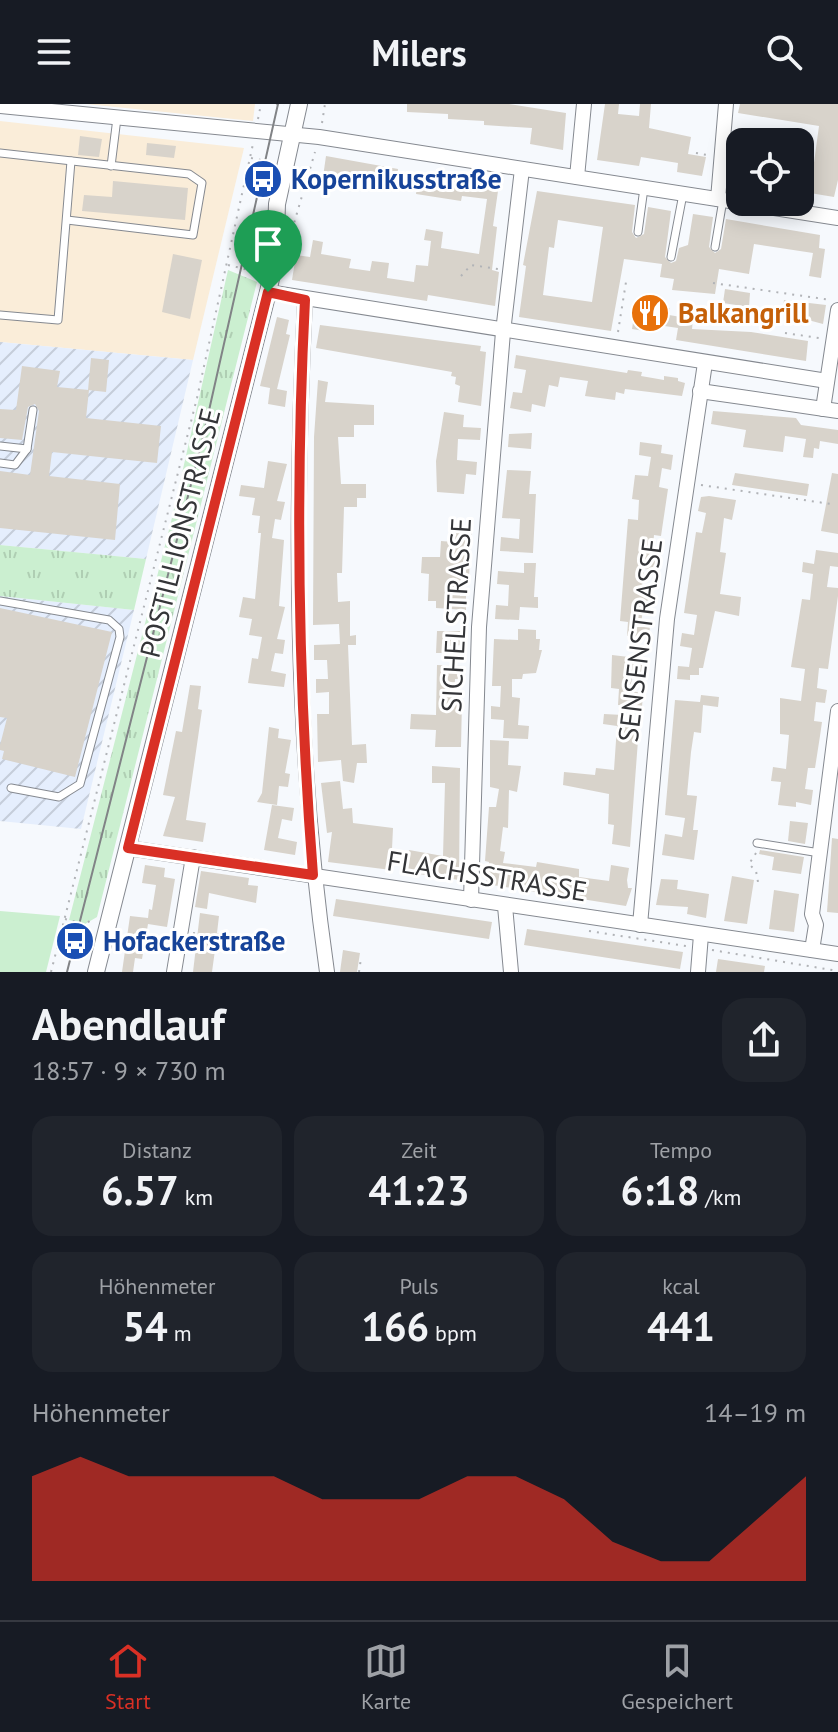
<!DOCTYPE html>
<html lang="de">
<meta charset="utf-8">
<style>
:root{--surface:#171b24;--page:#20242c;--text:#f1f3f6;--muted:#9ea1a6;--line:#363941;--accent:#d93025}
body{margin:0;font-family:"PT Sans",sans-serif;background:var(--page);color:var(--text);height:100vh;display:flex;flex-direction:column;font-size:30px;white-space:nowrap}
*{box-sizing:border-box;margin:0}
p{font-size:26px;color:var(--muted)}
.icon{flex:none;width:44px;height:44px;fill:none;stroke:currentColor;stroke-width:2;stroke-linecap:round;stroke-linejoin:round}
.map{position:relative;height:868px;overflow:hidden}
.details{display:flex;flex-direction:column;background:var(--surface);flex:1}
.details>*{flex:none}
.buttons{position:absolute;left:726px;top:24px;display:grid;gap:16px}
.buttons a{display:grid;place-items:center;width:88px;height:88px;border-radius:16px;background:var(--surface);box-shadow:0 4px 20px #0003;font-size:40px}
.pin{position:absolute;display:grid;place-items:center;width:68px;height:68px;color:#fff;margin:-82px -34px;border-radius:50% 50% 50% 0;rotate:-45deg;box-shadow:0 0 8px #0007}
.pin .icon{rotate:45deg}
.round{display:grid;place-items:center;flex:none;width:84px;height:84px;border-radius:24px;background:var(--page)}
.summary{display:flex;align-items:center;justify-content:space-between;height:136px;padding:0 32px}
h1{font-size:44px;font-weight:700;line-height:60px}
.metrics{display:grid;grid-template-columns:repeat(3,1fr);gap:12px;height:136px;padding:8px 32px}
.metrics div{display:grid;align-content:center;border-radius:20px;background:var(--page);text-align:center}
.metrics b{font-size:40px;font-weight:700}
.metrics small{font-size:22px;font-weight:400}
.metrics p{font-size:22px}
.chart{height:224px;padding:16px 32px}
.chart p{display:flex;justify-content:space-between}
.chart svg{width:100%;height:144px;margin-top:8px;fill:var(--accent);opacity:.7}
header{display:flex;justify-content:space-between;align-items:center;height:104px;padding:0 32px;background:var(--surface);font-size:36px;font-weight:700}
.menu{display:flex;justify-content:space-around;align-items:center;height:112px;border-top:2px solid var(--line);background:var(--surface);font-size:22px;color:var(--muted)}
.menu a{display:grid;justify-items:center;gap:4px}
.menu .active{color:var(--accent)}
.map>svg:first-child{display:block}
.commercial{fill:#faedd9}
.industrial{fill:url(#industrial-furrows)}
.grass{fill:url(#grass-tufts)}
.pitch{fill:#cbefd0}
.building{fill:#d8d3cb;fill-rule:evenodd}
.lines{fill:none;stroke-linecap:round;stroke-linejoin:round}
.service-casing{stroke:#858990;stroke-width:9}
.minor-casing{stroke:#858990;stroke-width:16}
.tertiary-casing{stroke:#858990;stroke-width:18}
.path{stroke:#b1b3b7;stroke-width:2;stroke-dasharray:2 6;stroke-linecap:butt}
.service{stroke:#fff;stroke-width:7}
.minor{stroke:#fff;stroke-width:14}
.tertiary{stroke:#fff;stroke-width:16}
.tram{stroke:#818386;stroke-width:2}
.route-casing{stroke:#fff;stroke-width:16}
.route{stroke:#d93025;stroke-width:10}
.labels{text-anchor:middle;stroke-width:6;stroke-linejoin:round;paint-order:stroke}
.transit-label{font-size:28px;font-weight:bold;fill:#164399;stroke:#fff;text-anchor:start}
.food-label{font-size:28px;font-weight:bold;fill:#c56008;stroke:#fff;text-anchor:start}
.street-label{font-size:28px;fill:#343538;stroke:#fff}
</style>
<header><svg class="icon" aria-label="menu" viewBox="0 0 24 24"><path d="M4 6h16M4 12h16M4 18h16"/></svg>Milers<svg class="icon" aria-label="search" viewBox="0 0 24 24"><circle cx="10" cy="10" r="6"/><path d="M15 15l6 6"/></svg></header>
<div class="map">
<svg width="838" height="868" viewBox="0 0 838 868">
<defs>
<pattern id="industrial-furrows" width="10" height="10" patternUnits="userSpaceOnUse" patternTransform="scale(2)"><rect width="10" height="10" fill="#e5eefd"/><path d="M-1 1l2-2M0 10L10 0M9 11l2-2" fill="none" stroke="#c5cdda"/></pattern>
<pattern id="grass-tufts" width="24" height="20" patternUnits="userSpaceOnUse" patternTransform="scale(2)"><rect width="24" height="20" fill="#cbefd0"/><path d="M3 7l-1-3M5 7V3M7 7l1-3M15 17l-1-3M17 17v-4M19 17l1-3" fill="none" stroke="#afceb3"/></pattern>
</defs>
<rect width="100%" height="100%" fill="#f6f9fd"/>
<!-- commercial -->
<g class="commercial">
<path d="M86,0H255L253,17Z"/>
<path d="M0,17L244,44L193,256L0,238Z"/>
</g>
<!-- industrial -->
<g class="industrial">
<path d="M0,238L193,256L146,455L0,441Z"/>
<path d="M0,492L134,506L81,725L0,717Z"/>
</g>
<!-- grass -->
<g class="grass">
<path d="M228,166L257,178L97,813L85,820L69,816L171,418Z"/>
<path d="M0,441L146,455L134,506L0,492Z"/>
</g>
<!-- pitch -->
<path class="pitch" d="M0,807L60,812L46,868H0Z"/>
<!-- building -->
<g class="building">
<path d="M407,0H509L566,9L563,46L530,40L532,24L484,21V17L448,15V10L407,8Z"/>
<path d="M605,0H619L618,10L639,12L640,0H651L649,24L691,33L688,50L706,53L702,72L677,68L678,59L641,53L639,62L597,56Z"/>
<path d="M740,0H838V76L834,93L804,88V82H800V63L813,66L819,22L738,9Z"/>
<path d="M80,32L102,35L99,53L78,51Z"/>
<path d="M147,39L176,42L174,54L146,51Z"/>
<path d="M326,52L398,65L396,80L323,73Z"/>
<path d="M419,69L499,80L493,122L497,123L492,166L499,168L495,202L428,191L427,197L292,176L296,151L310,153L313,136L323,138L321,150L351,155L349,164L370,167L372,157L389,159L387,174L414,178L416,161L428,162L431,137L424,136L426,125L443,128L441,144L479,150L487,95L462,92L461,97L416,90Z"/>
<path d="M113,77L188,84L185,116L82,107L84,91L112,93Z"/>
<path d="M537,87L635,101L632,128L636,134L644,130L648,103L671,107L665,153L671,159L676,157L679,144L688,141L693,110L713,113L709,143L715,149L721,145L726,115L820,131L819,144L825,145L821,174L809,172L813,149L754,140L749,170L719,165L715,190L672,186L674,175L660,173L662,160L624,155L611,227L519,213L526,162L523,161ZM558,116L603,123L592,198L543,191L549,143L554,144Z"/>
<path d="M173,150L202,156L190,215L162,208Z"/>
<path d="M725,185L750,189L749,203L723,199Z"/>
<path d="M784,196L826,201L823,220L782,209Z"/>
<path d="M636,199L670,204L669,211L693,215L692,225L751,228L808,237L806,257L676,236L678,224L651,220L650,228L632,225Z"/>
<path d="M277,213L289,216L286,230L290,231L277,285L287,287L285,303L268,300L270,284L260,282Z"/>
<path d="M320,221L481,242L480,247L486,248L481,302L458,298L460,282L455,280L456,273L451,272L452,268L316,244Z"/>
<path d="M516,251L627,269L628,266L642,268L641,272L664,276V272L678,274V277L685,279L682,292L625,285L624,290L616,288L615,296L585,292L588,277L560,273L558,283L549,281L545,303L532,300L531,308L510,304L513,288L522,289L526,266L514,264Z"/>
<path d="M91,254L109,256L106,288L88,286Z"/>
<path d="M22,262L60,267L57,283L89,286L86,314L161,322L157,359L52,348L49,372L120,380L115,436L0,424V367L30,371L39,307L35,300L28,303L22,336L0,334V305L16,306Z"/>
<path d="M318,276L328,278L325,298L374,301V321H354V333H338L341,380H366V394H357V403H344L342,469H337L338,498L350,497V532L356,531V541H348L352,641L366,640L367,659H357L354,679L343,677L341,656L318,658L317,610H329V588L316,589V575H328L327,556H314V541L340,540L339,520L313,521L314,333Z"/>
<path d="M713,307L796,314L801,321L838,326V340L820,337L819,345L814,344L813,354L803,353L806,335L785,332L783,348L743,343L746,326L711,320Z"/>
<path d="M444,308L464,311L463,323L481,324L480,336L458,335L457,356L477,358L476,371L466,370L464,390L437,388L436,357Z"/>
<path d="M532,329L531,345L508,343L509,330Z"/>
<path d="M640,338L662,341L661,349L673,351L671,366L662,364L659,383L668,385L661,432L654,431L652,452L658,453L656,466L644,465L642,484L653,486L652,499L644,498L641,520L650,521L649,534L627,532L628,518L620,517L628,415L638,416L639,396L632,395L635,371L648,372L651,353L639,351Z"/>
<path d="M268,357L287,360L277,397L285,398L281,416L275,415L272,434L284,436L279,502L285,503L277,535L285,536L283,550L275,549L271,567L286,570L284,583L248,579L252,554L258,555L262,533L249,531L252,515L239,513L243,493L255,495L261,429H258L260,412L252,411L255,394L239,392L241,381L264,384Z"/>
<path d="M507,366L531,367L529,390H536L533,449L500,447L501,433L519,435L520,415L502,414Z"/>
<path d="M735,369L809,380L807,392L732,381Z"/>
<path d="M832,369L838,370V430L821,427Z"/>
<path d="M709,392L736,396L732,416L724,414L720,448L726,449L720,490L741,493L739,512L715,507L703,564H699V571H690V576L677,575L678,562L689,563L692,544L680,542L682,529L694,531L697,511L684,509L696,428L702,429L706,409L698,407L701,393Z"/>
<path d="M454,423L472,425L469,472L461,471L460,492H466V506L436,504V497H428L429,470L421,469L422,453H440L441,437L453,438Z"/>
<path d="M816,446L838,449V463L830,462L827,483L838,484V492L828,565L819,564L817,584L827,586L825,599L816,598L814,617L822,618L820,632L815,664H808L805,685L813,686L811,701L796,698V703L778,701L781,678L771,677L773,663L786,665L789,631L780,630V594L801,597L805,565L791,563L802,495L810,496L813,470L802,468L803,458L814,460Z"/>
<path d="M524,459H536L534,493H538V504L520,503L519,516L495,515L496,501L508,502L509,481L497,480L498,467L524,469Z"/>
<path d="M0,504L112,528L75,673L2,655L4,647L0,646V641L7,614L0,613Z"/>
<path d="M518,525L536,526V535H540L539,546H542L536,569L523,570L522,575H512V593L520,594L518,621L529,622L528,635L503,634L504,616L491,615V602L500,603L501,582H492L494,535L518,536Z"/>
<path d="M437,527H464V541L447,542V549H436Z"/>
<path d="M612,551L646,555L645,569L633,568L630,587L643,589L642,603L618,601L619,585L611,584Z"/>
<path d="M437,561L463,562V575H455L454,596H462L461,643H435L436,626L410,625L411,610L436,611Z"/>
<path d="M190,581L201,582L198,605L202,606L186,716L206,719L203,738L163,732L175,693L163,691L176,627L182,628Z"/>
<path d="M701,591L719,593L718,603L703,601L701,629L694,628L691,648L687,691L697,692L693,726H698L694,756L662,751L665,730L682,733L685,714L665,711L675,596L700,598Z"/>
<path d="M604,610L623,611L622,622L639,623L630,743L612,740L614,721L608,720L609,690L563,681L564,668L595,671L596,664L614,666L617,622L603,620Z"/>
<path d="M269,623L279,625L278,634L291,636L285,669L290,670L288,683L279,682L277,701L257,698L262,689Z"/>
<path d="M490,636L509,637L508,661L521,662L517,688L509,686L508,724L503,723L500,747L505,748L503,759L536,763L537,758L579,765V773L609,777L611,761L629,764L627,776L628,784H632L626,802L486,780L489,758L485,757L489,703H496L499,685L490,683Z"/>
<path d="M432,662L460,664L459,776L406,768L409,746L443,752L445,679H432Z"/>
<path d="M340,677L343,705L352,704L353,719L393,724L391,766L328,758L332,728L327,729L321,679Z"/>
<path d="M272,701L294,704L292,717L282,715L278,734L297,738L295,751L264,746Z"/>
<path d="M790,717L808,719L805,740L788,737Z"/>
<path d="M832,734L838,735V809L827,808Z"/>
<path d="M760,746L804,753L801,770L772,766L774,753L759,750Z"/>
<path d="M145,761L165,764L164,773L175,775L167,823L148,820L142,855L135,854L133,868H122L130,812L148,814L149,805L152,806L156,781L142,779Z"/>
<path d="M201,767L249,774L248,781L258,782L256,799L209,789L207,805L195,803Z"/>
<path d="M732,772L754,776L747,820L724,817Z"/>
<path d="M661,775L678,776L677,785L709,790L706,814L687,810L688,803L656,801Z"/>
<path d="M774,786L799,790L794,828L769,825Z"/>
<path d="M336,795L492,818L489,835L333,812Z"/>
<path d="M200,809L219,812L217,829L233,831L230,848L215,846L212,868H193Z"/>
<path d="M527,825L683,848L680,865L524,841Z"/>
<path d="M343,846L360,849L357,868H340Z"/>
<path d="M718,855L765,862L764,868H716Z"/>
</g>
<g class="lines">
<defs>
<g id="service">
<path d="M0,49L189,70L202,79L193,131L67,116"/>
<path d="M111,62L117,14"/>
<path d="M638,128L644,84"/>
<path d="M715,143L723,96"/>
<path d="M671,153L683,90"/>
<path d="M0,211L58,216L71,57"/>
<path d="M0,342L27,345"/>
<path d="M0,359L15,361L27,345L33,306"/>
<path d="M0,497L109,516L119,525L120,533L80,680L59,693L11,684"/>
<path d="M757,739L820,749"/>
</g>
<g id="minor">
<path d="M0,2L319,33L838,114"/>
<path d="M577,73L584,0"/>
<path d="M718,95L726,0"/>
<path d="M268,188L827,277"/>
<path d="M305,196C294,421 295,645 327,868"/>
<path d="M700,287L838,307"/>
<path d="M823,305L838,206"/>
<path d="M128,744L838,850"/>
<path d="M471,796L479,523L503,228L522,65"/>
<path d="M505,802L511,868"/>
<path d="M640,821L667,515L705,259"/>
<path d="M812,846L816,821L812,810L838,607"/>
<path d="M174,868L193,753"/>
<path d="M698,868L701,831"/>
</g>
<path id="tertiary" d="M96,868L268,188L275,157L277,100L299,0"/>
</defs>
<!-- service casing -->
<use href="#service" class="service-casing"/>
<!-- minor casing -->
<use href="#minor" class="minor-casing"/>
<!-- tertiary casing -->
<use href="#tertiary" class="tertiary-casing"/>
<!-- path -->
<g class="path">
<path d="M276,0L284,1"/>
<path d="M258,15L261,0"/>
<path d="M322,19L325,0"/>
<path d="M696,49L707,51"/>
<path d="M251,54L272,58"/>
<path d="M292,126L315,48"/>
<path d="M228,161L249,166L250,163"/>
<path d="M461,172L471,161L498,165"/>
<path d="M713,179L831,196"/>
<path d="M618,228L626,178"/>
<path d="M785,229L819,234"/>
<path d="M701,381L831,400"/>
<path d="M756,749L749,760L756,767L758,778"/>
<path d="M65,815L85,820L93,815"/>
<path d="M589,827L686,842"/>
<path d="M193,829L215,832"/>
<path d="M191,838L214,841"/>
<path d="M712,846L838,867"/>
<path d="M51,868L197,294L253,40"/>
<path d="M359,868L361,854"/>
</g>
<!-- service -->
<use href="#service" class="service"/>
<!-- minor -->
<use href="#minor" class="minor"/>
<!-- tertiary -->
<use href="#tertiary" class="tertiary"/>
<!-- tram -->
<path class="tram" d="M67,868L203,333L278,0"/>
</g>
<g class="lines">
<defs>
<path id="route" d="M268,188L305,196C295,389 298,579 313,771L128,744Z"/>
</defs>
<!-- route casing -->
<use href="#route" class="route-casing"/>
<!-- route -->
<use href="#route" class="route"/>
</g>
<!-- icons -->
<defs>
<symbol id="bus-disc" viewBox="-11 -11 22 22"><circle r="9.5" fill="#1a4fb4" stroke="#fff"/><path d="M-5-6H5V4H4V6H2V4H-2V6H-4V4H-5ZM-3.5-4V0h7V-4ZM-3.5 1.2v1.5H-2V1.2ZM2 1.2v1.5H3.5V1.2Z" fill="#fff"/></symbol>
<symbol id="restaurant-disc" viewBox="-11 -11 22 22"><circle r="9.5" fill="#e8710a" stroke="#fff"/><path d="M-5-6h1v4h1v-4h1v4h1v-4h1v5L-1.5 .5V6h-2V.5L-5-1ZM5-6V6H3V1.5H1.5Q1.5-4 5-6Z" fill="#fff"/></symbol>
</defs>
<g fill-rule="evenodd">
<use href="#bus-disc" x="241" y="53" width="44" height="44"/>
<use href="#restaurant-disc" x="628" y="187" width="44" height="44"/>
<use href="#bus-disc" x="53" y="815" width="44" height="44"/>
</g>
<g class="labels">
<!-- transit labels -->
<g class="transit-label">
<text x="291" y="85">Kopernikusstraße</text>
<text x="103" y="847">Hofackerstraße</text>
</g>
<!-- food labels -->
<g class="food-label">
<text x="678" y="219">Balkangrill</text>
</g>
<!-- street labels -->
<g class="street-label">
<text transform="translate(180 429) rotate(-76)" y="10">POSTILLIONSTRASSE</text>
<text transform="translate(456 511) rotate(-87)" y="10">SICHELSTRASSE</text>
<text transform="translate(640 536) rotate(-83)" y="10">SENSENSTRASSE</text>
<text transform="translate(487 772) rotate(9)" y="10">FLACHSSTRASSE</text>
</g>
</g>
</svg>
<div class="buttons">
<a><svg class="icon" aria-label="locate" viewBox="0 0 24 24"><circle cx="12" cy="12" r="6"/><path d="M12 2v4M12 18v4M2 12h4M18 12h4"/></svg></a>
</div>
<div class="pin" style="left:268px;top:188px;background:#1e9e55"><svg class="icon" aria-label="arrive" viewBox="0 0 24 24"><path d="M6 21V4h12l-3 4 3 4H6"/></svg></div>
</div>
<section class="details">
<div class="summary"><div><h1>Abendlauf</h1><p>18:57 · 9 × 730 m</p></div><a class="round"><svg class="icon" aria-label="share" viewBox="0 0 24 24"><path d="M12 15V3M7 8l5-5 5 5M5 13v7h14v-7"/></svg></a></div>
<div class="metrics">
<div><p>Distanz</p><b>6.57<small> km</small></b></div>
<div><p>Zeit</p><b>41:23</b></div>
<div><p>Tempo</p><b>6:18<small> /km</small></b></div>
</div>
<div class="metrics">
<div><p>Höhenmeter</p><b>54<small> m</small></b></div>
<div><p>Puls</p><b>166<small> bpm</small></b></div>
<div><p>kcal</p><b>441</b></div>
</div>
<div class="chart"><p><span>Höhenmeter</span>14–19 m</p>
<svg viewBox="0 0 160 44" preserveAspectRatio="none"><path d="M0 44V12L10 6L20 12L30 12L40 12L50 12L60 19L70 19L80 19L90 12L100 12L110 19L120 32L130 38L140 38L150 25L160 12V44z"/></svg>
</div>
</section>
<nav class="menu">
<a class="active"><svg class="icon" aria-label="home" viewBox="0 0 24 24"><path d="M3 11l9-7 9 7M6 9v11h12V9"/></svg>Start</a>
<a><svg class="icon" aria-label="map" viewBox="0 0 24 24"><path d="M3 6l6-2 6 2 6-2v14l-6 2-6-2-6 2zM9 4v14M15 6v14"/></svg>Karte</a>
<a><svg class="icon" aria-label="saved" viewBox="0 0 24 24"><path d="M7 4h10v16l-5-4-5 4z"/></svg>Gespeichert</a>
</nav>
